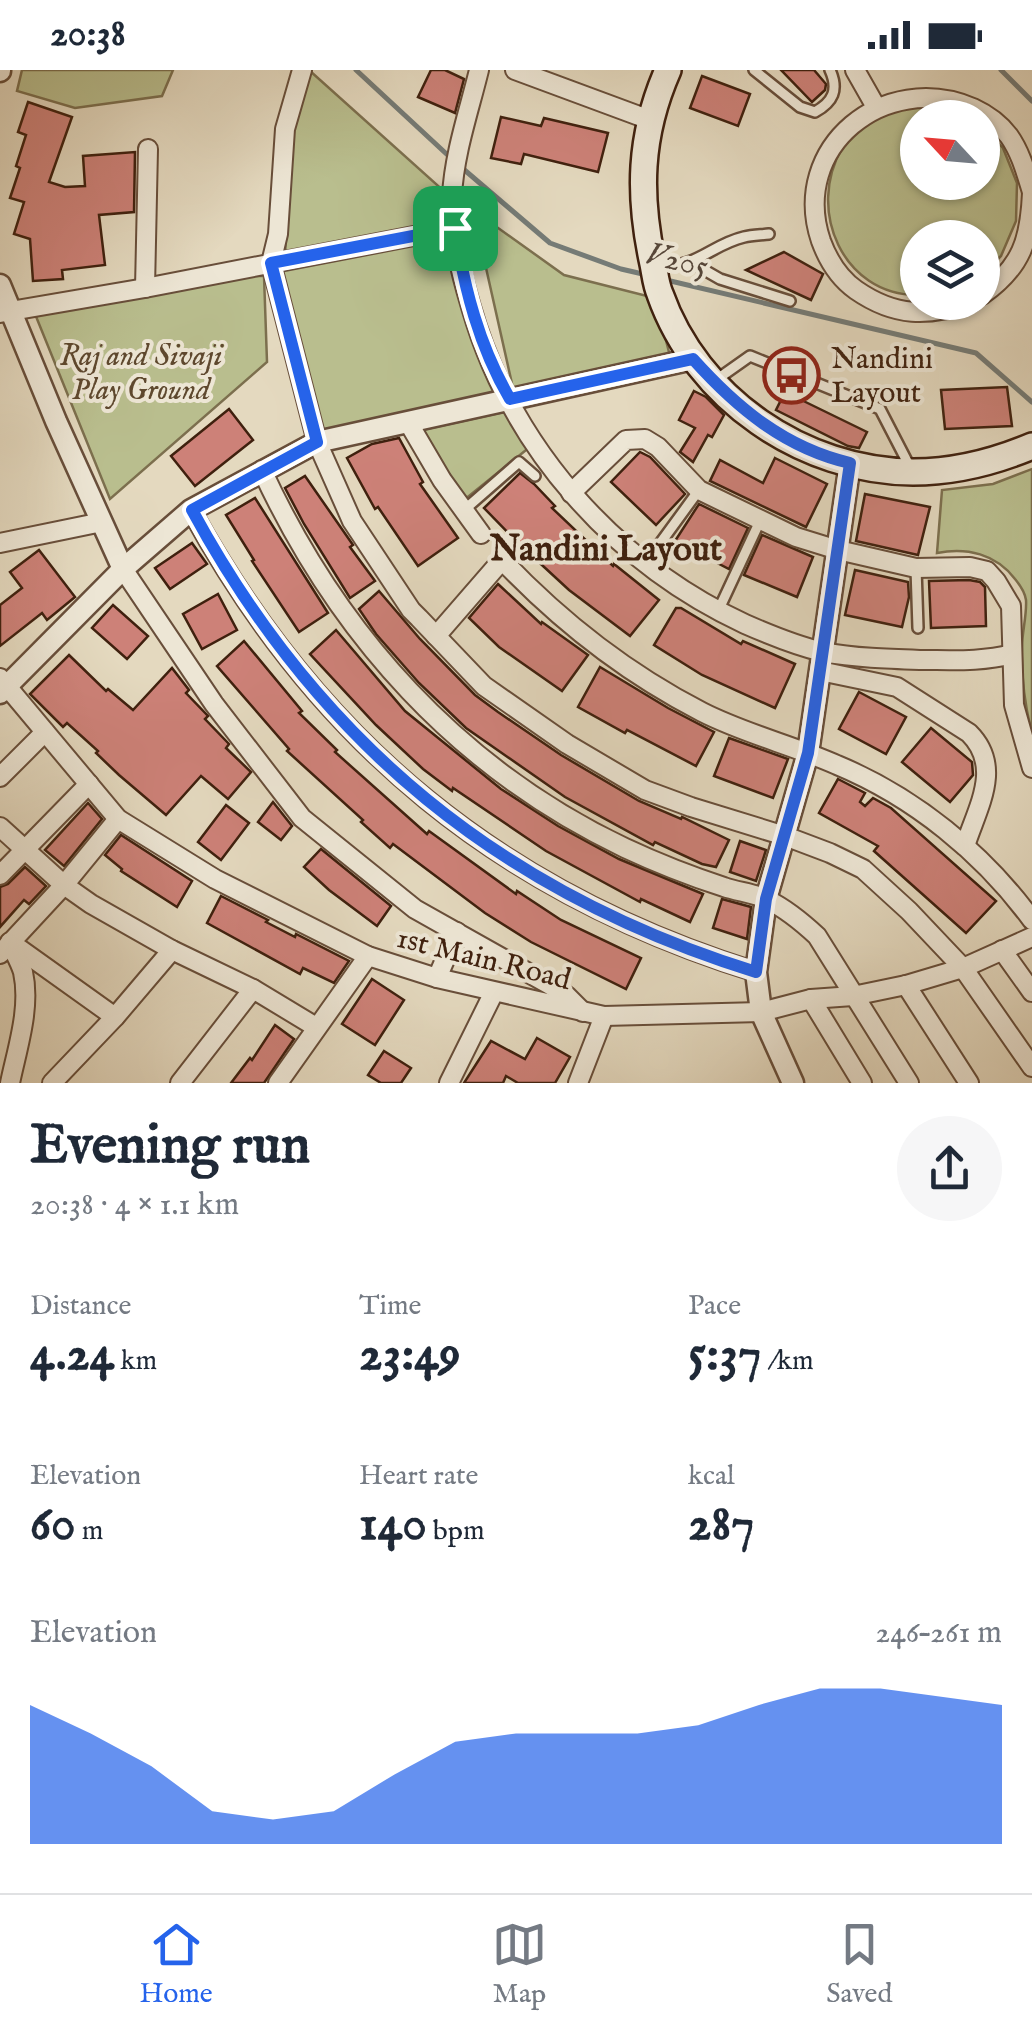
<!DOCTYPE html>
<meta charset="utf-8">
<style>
:root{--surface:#fff;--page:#f6f6f7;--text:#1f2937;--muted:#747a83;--line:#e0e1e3;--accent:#2563eb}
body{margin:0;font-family:"IM FELL English",serif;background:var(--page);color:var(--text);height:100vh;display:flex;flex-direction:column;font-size:38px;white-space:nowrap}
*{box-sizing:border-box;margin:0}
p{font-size:32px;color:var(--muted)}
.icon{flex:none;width:55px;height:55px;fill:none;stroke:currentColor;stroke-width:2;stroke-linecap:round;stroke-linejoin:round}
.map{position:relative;height:1013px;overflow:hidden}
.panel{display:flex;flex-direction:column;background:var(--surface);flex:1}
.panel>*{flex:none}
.needle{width:65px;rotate:296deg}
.fabs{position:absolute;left:900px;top:30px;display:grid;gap:20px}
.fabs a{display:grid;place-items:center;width:100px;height:100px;border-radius:50%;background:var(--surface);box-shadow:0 2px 8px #0004;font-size:50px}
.pin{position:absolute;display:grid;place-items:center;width:85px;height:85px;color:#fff;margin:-42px;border-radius:20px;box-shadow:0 5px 15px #0006}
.round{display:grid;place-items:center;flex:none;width:105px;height:105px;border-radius:52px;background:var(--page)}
.head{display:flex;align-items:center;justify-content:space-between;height:170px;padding:0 30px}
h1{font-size:55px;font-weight:700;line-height:75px}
.figures{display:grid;grid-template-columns:repeat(3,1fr);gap:15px;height:170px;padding:10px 30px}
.figures div{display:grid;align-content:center}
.figures b{font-size:50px;font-weight:700}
.figures small{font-size:28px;font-weight:400}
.figures p{font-size:28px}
.chart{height:280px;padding:20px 30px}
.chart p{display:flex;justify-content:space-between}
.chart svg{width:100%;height:180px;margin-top:10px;fill:var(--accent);opacity:.7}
.status{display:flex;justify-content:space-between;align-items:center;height:70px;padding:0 50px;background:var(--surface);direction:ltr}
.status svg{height:28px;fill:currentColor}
.menu{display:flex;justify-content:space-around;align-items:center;height:140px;border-top:2px solid var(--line);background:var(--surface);font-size:28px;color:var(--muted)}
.menu a{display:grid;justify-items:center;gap:5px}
.menu .selected{color:var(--accent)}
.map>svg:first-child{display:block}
.green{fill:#b9be8e;stroke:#7c6f4e;stroke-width:2.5}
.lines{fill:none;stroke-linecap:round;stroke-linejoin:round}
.stream{stroke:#757b76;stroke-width:5}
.building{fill:#cd8178;stroke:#3f200e;stroke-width:2.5}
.service-casing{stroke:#684e3a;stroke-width:14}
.minor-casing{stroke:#684e3a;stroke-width:22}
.tertiary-casing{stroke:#684e3a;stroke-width:25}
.secondary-casing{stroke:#3f200e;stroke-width:30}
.service{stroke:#ede6d5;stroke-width:9}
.minor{stroke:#ede6d5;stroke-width:18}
.tertiary{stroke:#ede6d5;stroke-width:20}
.secondary{stroke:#ede6d5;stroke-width:25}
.route-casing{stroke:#fff;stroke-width:20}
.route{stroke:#2563eb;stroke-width:12}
.labels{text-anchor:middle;stroke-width:8;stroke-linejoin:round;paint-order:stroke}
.park-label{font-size:30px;font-style:italic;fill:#5e482e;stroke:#ede6d5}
.poi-label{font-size:30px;fill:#3f200e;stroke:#ede6d5;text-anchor:start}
.street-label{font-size:30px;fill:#3f200e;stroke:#ede6d5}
.water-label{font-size:32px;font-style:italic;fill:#564639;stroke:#ede6d5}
.quarter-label{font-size:35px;font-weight:bold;fill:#3f200e;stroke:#ede6d5}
</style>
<div class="status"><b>20:38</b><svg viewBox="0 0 49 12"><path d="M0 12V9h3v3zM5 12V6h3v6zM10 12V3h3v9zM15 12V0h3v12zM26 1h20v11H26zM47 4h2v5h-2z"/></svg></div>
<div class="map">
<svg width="1032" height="1013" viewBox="0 0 1032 1013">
<rect width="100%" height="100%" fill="#e4d9bf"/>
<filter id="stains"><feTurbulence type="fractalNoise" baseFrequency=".002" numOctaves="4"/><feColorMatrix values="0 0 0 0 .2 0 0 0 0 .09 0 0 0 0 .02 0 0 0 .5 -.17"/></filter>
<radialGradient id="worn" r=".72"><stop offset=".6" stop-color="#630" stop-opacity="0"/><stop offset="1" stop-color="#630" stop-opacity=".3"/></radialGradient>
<!-- green -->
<g class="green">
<path d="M22,0H173L162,26L75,38L17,21Z"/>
<path d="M309,0L445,122L449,152L285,186L291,64Z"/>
<path d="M905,36H943L968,47L918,48V112H982L983,57L1003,78L1017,113L1016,151L1001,186L983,204L982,168H918L917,225C843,225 806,140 842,78C857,55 881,46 905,36Z"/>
<path d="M473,140L564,205L655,228L670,286L515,327Z"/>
<path d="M453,164C456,186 456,208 460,229C468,267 488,300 507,333L318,366L279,197Z"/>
<path d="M251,206H264L267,292L110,429L35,244Z"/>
<path d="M504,342L531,376L464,430L422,360Z"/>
<path d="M1032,399V664C1025,636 1021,606 1022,577C1022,562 1027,545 1026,530C1025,523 1020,515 1015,509C996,484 967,477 937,483L942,420L993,414Z"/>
</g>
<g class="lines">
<!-- stream -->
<g class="stream">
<path d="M356,0L453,90"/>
<path d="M1001,0L1032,31"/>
<path d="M461,97L550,173L621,199L647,205"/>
<path d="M662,209L976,283L1032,332"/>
</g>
</g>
<!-- building -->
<g class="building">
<path d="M431,0H445L464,9L455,43L418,27Z"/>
<path d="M781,0H814L826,14L825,20L812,32Z"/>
<path d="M702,6L750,24L738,56L690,38Z"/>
<path d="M28,32L72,47L49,112L65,117L85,116L83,86L135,82L134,142L99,145L105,195L62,200L63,209L33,211L30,169L14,164L24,132L10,128L20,98L16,96L26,65L18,62Z"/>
<path d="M501,47L541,56L544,48L608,63L598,102L524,84L521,94L491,88Z"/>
<path d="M784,182L823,204L811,230L746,200Z"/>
<path d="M1007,317L1012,356L945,359L941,320Z"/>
<path d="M694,321L706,327L724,345L712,367L708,365L693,392L680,382L695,358L679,350Z"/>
<path d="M785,322L867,362L859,378L848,376L776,340Z"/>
<path d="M229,339L253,370L195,416L171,386Z"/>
<path d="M399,368L423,412L420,414L458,468L418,496L378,437L375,439L347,388L372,374Z"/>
<path d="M640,382L650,387L685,424L656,455L611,412Z"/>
<path d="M775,388L827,414L806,457L710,411L720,390L763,413Z"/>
<path d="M520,403L534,414L555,436L552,438L613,496L614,494L659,530L630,566L569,520L517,472L484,438Z"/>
<path d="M305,406L353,475L350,477L375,511L350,528L304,454L285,418Z"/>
<path d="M865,424L930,437L918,485L856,471Z"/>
<path d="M255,428L328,543L299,562L252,491L254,490L226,445Z"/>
<path d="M699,434L748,458L729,499L675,471Z"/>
<path d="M762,465L813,487L797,527L744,505Z"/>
<path d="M192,473L207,494L170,519L155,498Z"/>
<path d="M39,480L75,527L47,550L42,543L0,576V535L22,518L10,502Z"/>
<path d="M855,500L908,512L909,527L902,557L845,545Z"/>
<path d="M969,510L980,512L985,517L986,556L931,558L929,511Z"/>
<path d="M498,514L541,554L542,552L588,585L562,621L499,577L469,548Z"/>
<path d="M379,521L420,569L475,625L498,642L561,685L639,731L681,749L682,747L729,770L716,797L702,794L655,772L653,775L565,727L466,658L419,613L376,564L359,539Z"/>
<path d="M218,524L237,560L202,579L183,544Z"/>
<path d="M113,535L148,566L127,589L92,558Z"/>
<path d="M676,538H681L741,574L743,571L795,594L775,638L702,605L654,575Z"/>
<path d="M336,560L405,641L501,719L558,756L619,789L703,824L690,852L641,829L640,832L546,781L453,718L452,721L423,699L376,655L310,584Z"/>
<path d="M244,571L302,641L299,643L337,680L335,682L427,764L429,761L516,824L517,821L561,850L641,888L626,919L531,872L485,843L393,774L390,778L361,752L363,750L287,681L289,679L217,596Z"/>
<path d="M69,585L106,621L108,619L133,640L172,598L189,620L186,623L208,646L205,649L229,674L226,678L251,702L228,729L201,706L166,745L119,705L96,683L98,681L67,653L63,657L30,624Z"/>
<path d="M600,597L668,638L714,662L696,696L627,660L625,663L578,637Z"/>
<path d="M859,622L906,647L886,684L839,659Z"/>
<path d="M931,658L972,692L973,705L950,732L902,692Z"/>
<path d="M729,668L788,689L773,728L714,706Z"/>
<path d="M838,709L865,723L860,732L865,736L873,728L891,738L996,831L966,863L874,781L878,776L819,743Z"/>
<path d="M273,732L292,756L281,770L258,752Z"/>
<path d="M88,733L102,749L64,796L45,780Z"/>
<path d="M226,735L249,753L221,790L198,772Z"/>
<path d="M121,765L192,811L177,837L121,801L122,799L105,785Z"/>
<path d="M740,771L766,780L756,811L730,802Z"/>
<path d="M321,779L391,836L377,856L329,820L304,797Z"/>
<path d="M25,797L46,816L29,834L24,830L0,857V817L8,814Z"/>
<path d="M221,826L268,850L266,852L295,867L296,864L349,891L334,913L303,898L300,904L207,853Z"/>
<path d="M722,829L751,837L747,869L713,858Z"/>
<path d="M372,909L404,930L375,975L342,954Z"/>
<path d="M275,955L294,969L264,1013H231L250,988L252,990Z"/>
<path d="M537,968L570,987L555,1013H518L506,1006L503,1013H464L491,971L525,989Z"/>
<path d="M384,981L411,998L401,1013H381L368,1005Z"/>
</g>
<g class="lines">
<defs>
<g id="service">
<path d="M754,0L800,37L815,42C833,32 839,20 830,0"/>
<path d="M692,193L720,209L790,231"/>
<path d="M656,196C697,199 710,175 744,167C752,165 761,165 769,164"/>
<path d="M716,310L750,286L880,339L911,399"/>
<path d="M463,441L519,392L535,406"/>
<path d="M645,494L699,420"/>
<path d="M916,498L918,558"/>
<path d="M719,539L760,451"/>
</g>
<g id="minor">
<path d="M302,0L285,59L278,164L271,193L317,372L352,451L411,540L419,548L484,616L567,674L645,720L691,737L785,766L830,783L863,799L909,841L963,898L1032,997"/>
<path d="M479,0C469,41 454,84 452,126C450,162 461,203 471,237C511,377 614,493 745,554C770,565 797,576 823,582C855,588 889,589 921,590C952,590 982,592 1012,584"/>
<path d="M515,0L650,50"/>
<path d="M855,0L876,37"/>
<path d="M145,218L148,79"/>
<path d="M982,225C1022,197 1030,169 1032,123"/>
<path d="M972,232C928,247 895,247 856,220C839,208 828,190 821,171C789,77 885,0 973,38C986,44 1000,54 1009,66C1021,83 1026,103 1032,122"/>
<path d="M0,243L145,218L455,158"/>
<path d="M408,352L442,410L481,464"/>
<path d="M262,400C338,565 459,699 625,778C657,793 690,806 724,817C738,822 755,823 768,830C786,839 803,853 817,866L909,1013"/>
<path d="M571,423L626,370L645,369L658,377L699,420L796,467L838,480L916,498L970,497L987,501L996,511L1011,536L1014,635L1032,698"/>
<path d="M191,440C319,674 502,823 756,902"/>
<path d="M0,473L102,452"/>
<path d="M123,499L214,634L302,748L415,839L550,915L567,926L583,942"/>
<path d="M436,566L502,490C561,552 626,603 702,642C745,664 792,675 837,695C914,727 983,783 1032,850"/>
<path d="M820,601L897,617L969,663C1003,697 978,736 965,776"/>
<path d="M0,608L118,749L215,809L368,886L437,908L604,946L761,942L811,929L853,926L906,915L963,898L1032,867"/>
<path d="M0,707L45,662"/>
<path d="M0,757L64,815L91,834L172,880L253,919L316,957"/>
<path d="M0,805L89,714"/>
<path d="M10,872L115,947L172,880"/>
<path d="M1002,880L1032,922"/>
<path d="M0,884L64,815L118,749"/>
<path d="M437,908L457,862"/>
<path d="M906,915L969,1013"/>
<path d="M811,929L862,1013"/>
<path d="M10,1013C17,979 31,938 23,902C20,892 14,882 10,873"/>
<path d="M52,1013L115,947"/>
<path d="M180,1013L253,919"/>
<path d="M278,1013L368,886"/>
<path d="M449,1013L494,922"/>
<path d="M578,1013L604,946"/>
</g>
<g id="tertiary">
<path d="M0,1V0"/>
<path d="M0,215L56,351L123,499"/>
<path d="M0,623L123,499L191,440L317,372L693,289"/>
<path d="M793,1013L761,942L756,902L766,829L808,683L850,393"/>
</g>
<path id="secondary" d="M668,0C639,66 638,125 653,194C655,204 656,215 660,224C697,329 803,401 913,402C955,402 994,392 1032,376"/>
</defs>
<!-- service casing -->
<use href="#service" class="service-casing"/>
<!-- minor casing -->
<use href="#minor" class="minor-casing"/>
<!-- tertiary casing -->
<use href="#tertiary" class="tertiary-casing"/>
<!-- secondary casing -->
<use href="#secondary" class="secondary-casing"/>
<!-- service -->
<use href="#service" class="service"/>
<!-- minor -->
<use href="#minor" class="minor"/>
<!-- tertiary -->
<use href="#tertiary" class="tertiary"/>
<!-- secondary -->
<use href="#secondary" class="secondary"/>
</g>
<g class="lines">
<defs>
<path id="route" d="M455,158C464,218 479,276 510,329L693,289C737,338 785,378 850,393L808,683L766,829L756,902C503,824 318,673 192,440L317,372L271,193Z"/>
</defs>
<!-- route casing -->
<use href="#route" class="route-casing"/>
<!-- route -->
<use href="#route" class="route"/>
</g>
<!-- icons -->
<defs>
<symbol id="bus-ring" viewBox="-11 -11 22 22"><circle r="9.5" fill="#ede6d5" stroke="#8f2418" stroke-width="1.5"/><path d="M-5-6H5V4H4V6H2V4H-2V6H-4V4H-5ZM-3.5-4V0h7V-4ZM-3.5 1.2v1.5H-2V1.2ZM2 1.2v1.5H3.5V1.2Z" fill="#8f2418"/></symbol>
</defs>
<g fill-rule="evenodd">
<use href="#bus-ring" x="760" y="274" width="63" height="63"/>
</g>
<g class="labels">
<!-- park labels -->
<g class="park-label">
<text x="141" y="295">Raj and Sivaji<tspan x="141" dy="34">Play Ground</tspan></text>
</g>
<!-- poi labels -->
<g class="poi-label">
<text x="831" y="298">Nandini<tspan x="831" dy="34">Layout</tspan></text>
</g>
<!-- street labels -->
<g class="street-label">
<text transform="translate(484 888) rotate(14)" y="10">1st Main Road</text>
</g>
<!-- water labels -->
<g class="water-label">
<text transform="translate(677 189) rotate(13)" y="11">V205</text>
</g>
<!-- quarter labels -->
<g class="quarter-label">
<text x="606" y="490">Nandini Layout</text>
</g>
</g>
<rect width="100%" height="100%" filter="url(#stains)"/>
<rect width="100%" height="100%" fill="url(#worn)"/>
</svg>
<div class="fabs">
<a><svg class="needle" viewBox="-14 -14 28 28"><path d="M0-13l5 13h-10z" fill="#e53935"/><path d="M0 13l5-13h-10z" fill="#747a83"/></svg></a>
<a><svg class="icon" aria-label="layers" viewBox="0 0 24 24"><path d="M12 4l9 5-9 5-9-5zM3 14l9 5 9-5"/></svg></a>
</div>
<div class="pin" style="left:455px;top:158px;background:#1e9e55"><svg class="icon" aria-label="arrive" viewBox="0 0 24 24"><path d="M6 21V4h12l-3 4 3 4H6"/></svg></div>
</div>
<section class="panel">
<div class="head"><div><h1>Evening run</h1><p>20:38 · 4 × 1.1 km</p></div><a class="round"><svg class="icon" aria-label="share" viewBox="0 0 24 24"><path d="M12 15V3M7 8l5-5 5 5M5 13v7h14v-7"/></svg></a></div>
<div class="figures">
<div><p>Distance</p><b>4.24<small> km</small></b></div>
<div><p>Time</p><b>23:49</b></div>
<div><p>Pace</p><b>5:37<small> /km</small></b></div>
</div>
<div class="figures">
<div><p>Elevation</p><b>60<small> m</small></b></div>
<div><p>Heart rate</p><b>140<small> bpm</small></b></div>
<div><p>kcal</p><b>287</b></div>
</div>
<div class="chart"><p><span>Elevation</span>246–261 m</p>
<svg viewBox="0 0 160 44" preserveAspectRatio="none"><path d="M0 44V10L10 17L20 25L30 36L40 38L50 36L60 27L70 19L80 17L90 17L100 17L110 15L120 10L130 6L140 6L150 8L160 10V44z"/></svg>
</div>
</section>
<nav class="menu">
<a class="selected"><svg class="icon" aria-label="home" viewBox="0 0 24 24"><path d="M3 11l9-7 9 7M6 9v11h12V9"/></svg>Home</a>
<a><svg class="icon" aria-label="map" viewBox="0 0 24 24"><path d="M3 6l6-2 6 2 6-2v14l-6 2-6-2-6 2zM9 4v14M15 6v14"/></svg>Map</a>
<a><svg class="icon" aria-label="saved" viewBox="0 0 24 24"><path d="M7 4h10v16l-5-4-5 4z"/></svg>Saved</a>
</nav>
